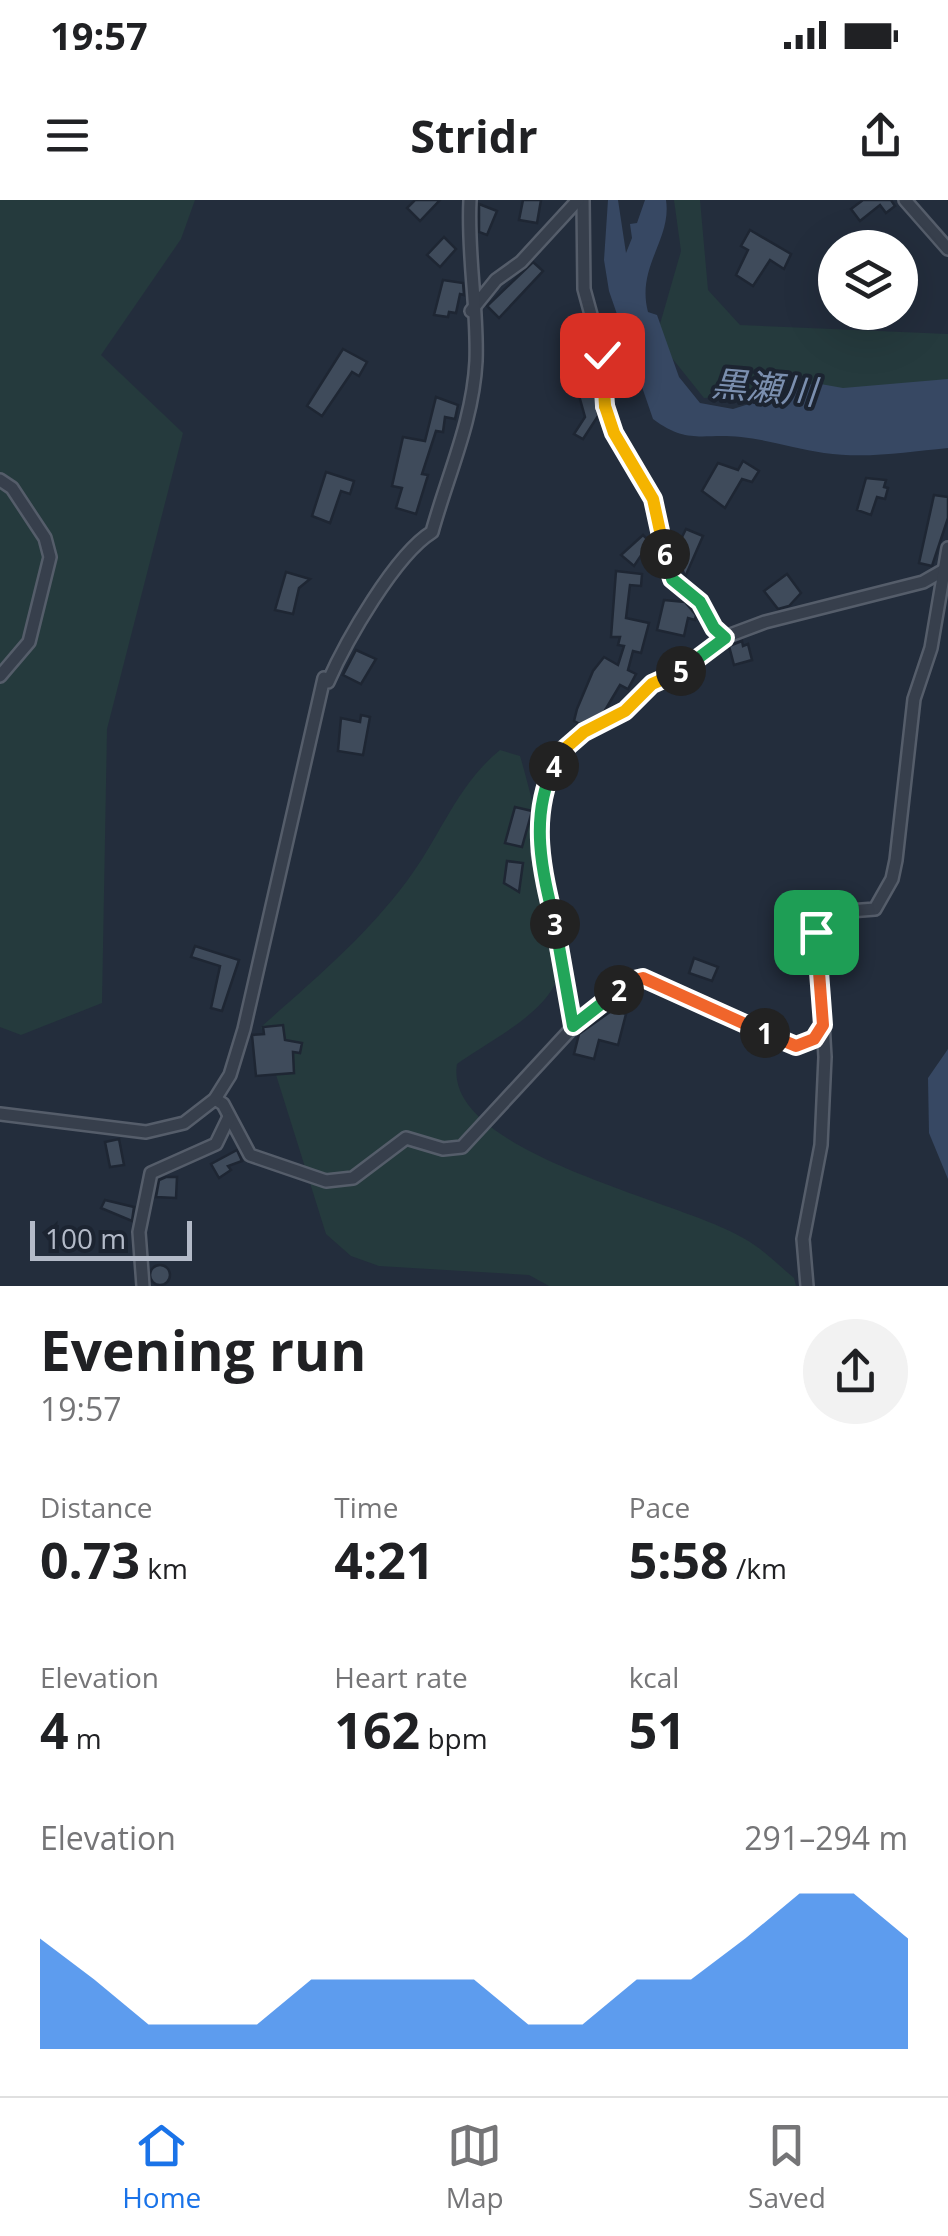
<!DOCTYPE html>
<meta charset="utf-8">
<style>
:root{--surface:#fff;--page:#f2f2f2;--text:#202124;--muted:#757577;--line:#e0e0e0;--accent:#1a73e8}
body{margin:0;font-family:"Open Sans","Noto Sans JP",sans-serif;background:var(--page);color:var(--text);height:100vh;display:flex;flex-direction:column;font-size:38px;white-space:nowrap}
*{box-sizing:border-box;margin:0}
p{font-size:32px;color:var(--muted)}
.icon{flex:none;width:55px;height:55px;fill:none;stroke:currentColor;stroke-width:2;stroke-linecap:round;stroke-linejoin:round}
.map{position:relative;height:1086px;overflow:hidden}
.side{display:flex;flex-direction:column;background:var(--surface);flex:1}
.side>*{flex:none}
.buttons{position:absolute;left:818px;top:30px;display:grid;gap:20px}
.buttons a{display:grid;place-items:center;width:100px;height:100px;border-radius:50%;background:var(--surface);box-shadow:0 10px 40px #0002;font-size:50px}
.scale{position:absolute;left:30px;bottom:25px;width:162px;box-sizing:border-box;padding-left:10px;border:5px solid #b3bac8;border-top:0;font-size:28px;line-height:35px;white-space:nowrap;color:#b3bac8;-webkit-text-stroke:8px #1c2431;paint-order:stroke}
.pin{position:absolute;display:grid;place-items:center;width:85px;height:85px;color:#fff;margin:-42px;border-radius:20px;box-shadow:0 5px 15px #0006}
.km{position:absolute;width:50px;height:50px;margin:-25px;border-radius:50%;background:#222;color:#fff;font-size:28px;line-height:50px;text-align:center}
.round{display:grid;place-items:center;flex:none;width:105px;height:105px;border-radius:52px;background:var(--page)}
.headline{display:flex;align-items:center;justify-content:space-between;height:170px;padding:0 40px}
h1{font-size:55px;font-weight:700;line-height:75px}
.metrics{display:grid;grid-template-columns:repeat(3,1fr);gap:15px;height:170px;padding:10px 40px}
.metrics div{display:grid;align-content:center}
.metrics b{font-size:50px;font-weight:700}
.metrics small{font-size:28px;font-weight:400}
.metrics p{font-size:28px}
.chart{height:280px;padding:20px 40px}
.chart p{display:flex;justify-content:space-between}
.chart svg{width:100%;height:180px;margin-top:10px;fill:var(--accent);opacity:.7}
.status{display:flex;justify-content:space-between;align-items:center;height:70px;padding:0 50px;background:var(--surface);direction:ltr}
.status svg{height:28px;fill:currentColor}
header{display:flex;justify-content:space-between;align-items:center;height:130px;padding:0 40px;background:var(--surface);font-size:45px;font-weight:700}
.dock{display:flex;justify-content:space-around;align-items:center;height:140px;border-top:2px solid var(--line);background:var(--surface);font-size:28px;color:var(--muted)}
.dock a{display:grid;justify-items:center;gap:5px}
.dock .current{color:var(--accent)}
.map>svg:first-child{display:block}
.green{fill:#253a3d}
.water{fill:#374863}
.building{fill:#3f4b5b;stroke:#1e2633;stroke-width:2.5}
.lines{fill:none;stroke-linecap:round;stroke-linejoin:round}
.street-casing{stroke:#555d6a;stroke-width:16}
.street{stroke:#373f4c;stroke-width:11}
.split-1-casing{stroke:#fff;stroke-width:20}
.split-2-casing{stroke:#fff;stroke-width:20}
.split-3-casing{stroke:#fff;stroke-width:20}
.split-4-casing{stroke:#fff;stroke-width:20}
.split-5-casing{stroke:#fff;stroke-width:20}
.split-6-casing{stroke:#fff;stroke-width:20}
.split-7-casing{stroke:#fff;stroke-width:20}
.split-8-casing{stroke:#fff;stroke-width:20}
.split-1{stroke:#f0652b;stroke-width:12}
.split-2{stroke:#f0652b;stroke-width:12}
.split-3{stroke:#22a559;stroke-width:12}
.split-4{stroke:#22a559;stroke-width:12}
.split-5{stroke:#f5b400;stroke-width:12}
.split-6{stroke:#22a559;stroke-width:12}
.split-7{stroke:#f5b400;stroke-width:12}
.split-8{stroke:#f5b400;stroke-width:12}
.labels{text-anchor:middle;stroke-width:8;stroke-linejoin:round;paint-order:stroke}
.water-label{font-size:35px;font-style:italic;fill:#7b8faf;stroke:#1c2431}
</style>
<div class="status"><b>19:57</b><svg viewBox="0 0 49 12"><path d="M0 12V9h3v3zM5 12V6h3v6zM10 12V3h3v9zM15 12V0h3v12zM26 1h20v11H26zM47 4h2v5h-2z"/></svg></div>
<header><svg class="icon" aria-label="menu" viewBox="0 0 24 24"><path d="M4 6h16M4 12h16M4 18h16"/></svg>Stridr<svg class="icon" aria-label="share" viewBox="0 0 24 24"><path d="M12 15V3M7 8l5-5 5 5M5 13v7h14v-7"/></svg></header>
<div class="map">
<svg width="948" height="1086" viewBox="0 0 948 1086">
<rect width="100%" height="100%" fill="#232d3c"/>
<!-- green -->
<g class="green">
<path d="M0,0H195L181,39L101,155L183,233L107,529L102,803L21,835L0,827Z"/>
<path d="M674,0H700L708,90L740,125L948,134V191L837,203L770,194L704,198L656,138L681,51Z"/>
<path d="M500,550L520,556C532,595 571,753 554,786C536,819 486,843 457,864C442,954 685,1001 745,1039C763,1049 778,1065 794,1078L796,1086H549L529,1075L379,1066L351,1056L326,1034L261,827C314,780 365,737 407,681C440,637 457,585 500,550Z"/>
</g>
<!-- water -->
<g class="water">
<path d="M608,0H618L626,53L632,38L630,24L637,23L645,0H666C672,40 636,66 648,112L657,115L679,177L700,203L733,209L815,183L843,188L948,179V248C907,252 866,259 824,253C796,249 769,240 741,237C702,233 688,245 653,219L609,91L604,60Z"/>
<path d="M948,849V979L929,933L928,878Z"/>
</g>
<!-- building -->
<g class="building">
<path d="M415,0H440L420,21L407,8Z"/>
<path d="M523,0H541L537,23L519,20Z"/>
<path d="M863,0H891L895,6L886,13L880,5L860,21L851,9Z"/>
<path d="M479,4L497,11L487,35L479,32Z"/>
<path d="M750,30L791,54L784,69L770,60L753,86L736,75L748,50L741,46Z"/>
<path d="M444,37L456,49L440,67L427,55Z"/>
<path d="M533,62L543,71L499,118L487,106Z"/>
<path d="M443,80L463,83L464,95L460,94L456,113L449,112L448,117L434,115Z"/>
<path d="M586,142L593,157L598,216L583,239L574,234L585,217L578,192H571V162L581,160L580,149L586,148Z"/>
<path d="M343,149L367,162L359,176L352,172L322,216L307,206Z"/>
<path d="M436,197L458,205L455,219L445,217L443,232L436,231L422,274L428,275L416,314L396,308L402,288L392,286L403,237L425,241Z"/>
<path d="M743,261L759,271L752,282L742,279L725,308L702,291L718,263L738,270Z"/>
<path d="M326,272L354,281L350,294L341,291L330,323L312,316Z"/>
<path d="M866,278L886,280L884,287L888,288L885,299L877,297L871,315L857,310Z"/>
<path d="M934,295L948,297V318L932,366L919,363Z"/>
<path d="M686,329L703,336L685,377L673,341L679,343Z"/>
<path d="M643,335L650,342L634,366L621,355Z"/>
<path d="M616,371L642,374L641,386L630,385L626,418L649,423L641,453L633,451L628,470L636,474L628,489L620,485L604,512L580,524L574,521L577,509L593,471L604,457L618,465L624,446L618,445L620,437H611Z"/>
<path d="M286,372L310,379L299,388L293,414L275,410Z"/>
<path d="M787,374L801,393L789,406L778,409L764,391Z"/>
<path d="M664,400L685,402L696,415L695,420L688,418L684,436L657,430Z"/>
<path d="M742,441L743,446L748,444L752,460L734,465L729,446Z"/>
<path d="M356,450L376,459L361,484L343,475Z"/>
<path d="M361,515L370,517L363,555L338,551L341,518L360,522Z"/>
<path d="M515,607L532,611L522,647L505,643Z"/>
<path d="M507,661L523,663L519,692L504,683Z"/>
<path d="M195,746L239,760L222,811L211,808L220,766L191,757Z"/>
<path d="M694,758L718,767L712,781L689,773Z"/>
<path d="M614,809L626,814L618,845L599,840L594,859L574,854L579,834Z"/>
<path d="M283,825L285,840L302,843L300,853L293,852L294,873L256,876L252,835L264,834L263,827Z"/>
<path d="M119,939L124,965L110,967L105,942Z"/>
<path d="M237,950L242,961L228,966L231,970L219,978L211,964Z"/>
<path d="M166,977H177L176,998L156,997L159,980Z"/>
<path d="M105,1000L134,1007L132,1021L101,1008Z"/>
<circle cx="160" cy="1075" r="10"/>
</g>
<g class="lines">
<defs>
<g id="street">
<path d="M583,0L584,89L602,155L607,217L653,299L672,379L700,402L714,428L725,437"/>
<path d="M905,0L948,49"/>
<path d="M471,111L496,80L521,62L578,0"/>
<path d="M0,280L12,288L45,338L50,357L29,442L0,476"/>
<path d="M573,827L538,652L545,592L561,552L583,533L625,511L652,484L687,468L725,437L765,422L923,382L944,370"/>
<path d="M215,899L223,904L250,955L326,981L353,978L406,938L443,949L462,947L573,827L633,779L643,778L796,845L814,839L823,825"/>
<path d="M0,914L146,932L184,923L215,899L230,875L244,829L324,478L328,482C346,441 395,355 432,332C448,274 473,221 476,161C478,108 467,54 470,0"/>
<path d="M143,1086L139,1032L151,973L216,944L228,919"/>
<path d="M807,1086L803,1039L821,945L825,857L817,720L837,712L875,709L892,679L896,660L914,499L931,448L948,348"/>
</g>
</defs>
<!-- street casing -->
<use href="#street" class="street-casing"/>
<!-- street -->
<use href="#street" class="street"/>
</g>
<g class="lines">
<defs>
<path id="split-1" d="M765,833L796,846L814,839L823,825L816,732"/>
<path id="split-2" d="M619,790L626,782L643,778L765,833"/>
<path id="split-3" d="M555,724L573,826L619,790"/>
<path id="split-4" d="M554,566C529,618 542,671 555,724"/>
<path id="split-5" d="M554,566L561,552L584,532L625,511L652,484L681,471"/>
<path id="split-6" d="M665,354L672,379L700,402L714,428L725,438L681,471"/>
<path id="split-7" d="M605,206L614,233L653,299L665,354"/>
<path id="split-8" d="M602,155L605,206"/>
</defs>
<!-- split-1 casing -->
<use href="#split-1" class="split-1-casing"/>
<!-- split-2 casing -->
<use href="#split-2" class="split-2-casing"/>
<!-- split-3 casing -->
<use href="#split-3" class="split-3-casing"/>
<!-- split-4 casing -->
<use href="#split-4" class="split-4-casing"/>
<!-- split-5 casing -->
<use href="#split-5" class="split-5-casing"/>
<!-- split-6 casing -->
<use href="#split-6" class="split-6-casing"/>
<!-- split-7 casing -->
<use href="#split-7" class="split-7-casing"/>
<!-- split-8 casing -->
<use href="#split-8" class="split-8-casing"/>
<!-- split-1 -->
<use href="#split-1" class="split-1"/>
<!-- split-2 -->
<use href="#split-2" class="split-2"/>
<!-- split-3 -->
<use href="#split-3" class="split-3"/>
<!-- split-4 -->
<use href="#split-4" class="split-4"/>
<!-- split-5 -->
<use href="#split-5" class="split-5"/>
<!-- split-6 -->
<use href="#split-6" class="split-6"/>
<!-- split-7 -->
<use href="#split-7" class="split-7"/>
<!-- split-8 -->
<use href="#split-8" class="split-8"/>
</g>
<g class="labels">
<!-- water labels -->
<g class="water-label">
<text transform="translate(764 188) rotate(5)" y="12">黒瀬川</text>
</g>
</g>
</svg>
<div class="buttons">
<a><svg class="icon" aria-label="layers" viewBox="0 0 24 24"><path d="M12 4l9 5-9 5-9-5zM3 14l9 5 9-5"/></svg></a>
</div>
<div class="scale">100 m</div>
<div class="pin" style="left:816px;top:732px;background:#1e9e55"><svg class="icon" aria-label="arrive" viewBox="0 0 24 24"><path d="M6 21V4h12l-3 4 3 4H6"/></svg></div>
<div class="pin" style="left:602px;top:155px;background:#d93025"><svg class="icon" aria-label="check" viewBox="0 0 24 24"><path d="M5 12l5 5 9-10"/></svg></div>
<b class="km" style="left:765px;top:833px">1</b>
<b class="km" style="left:619px;top:790px">2</b>
<b class="km" style="left:555px;top:724px">3</b>
<b class="km" style="left:554px;top:566px">4</b>
<b class="km" style="left:681px;top:471px">5</b>
<b class="km" style="left:665px;top:354px">6</b>
</div>
<section class="side">
<div class="headline"><div><h1>Evening run</h1><p>19:57</p></div><a class="round"><svg class="icon" aria-label="share" viewBox="0 0 24 24"><path d="M12 15V3M7 8l5-5 5 5M5 13v7h14v-7"/></svg></a></div>
<div class="metrics">
<div><p>Distance</p><b>0.73<small> km</small></b></div>
<div><p>Time</p><b>4:21</b></div>
<div><p>Pace</p><b>5:58<small> /km</small></b></div>
</div>
<div class="metrics">
<div><p>Elevation</p><b>4<small> m</small></b></div>
<div><p>Heart rate</p><b>162<small> bpm</small></b></div>
<div><p>kcal</p><b>51</b></div>
</div>
<div class="chart"><p><span>Elevation</span>291–294 m</p>
<svg viewBox="0 0 160 44" preserveAspectRatio="none"><path d="M0 44V17L10 27L20 38L30 38L40 38L50 27L60 27L70 27L80 27L90 38L100 38L110 27L120 27L130 17L140 6L150 6L160 17V44z"/></svg>
</div>
</section>
<nav class="dock">
<a class="current"><svg class="icon" aria-label="home" viewBox="0 0 24 24"><path d="M3 11l9-7 9 7M6 9v11h12V9"/></svg>Home</a>
<a><svg class="icon" aria-label="map" viewBox="0 0 24 24"><path d="M3 6l6-2 6 2 6-2v14l-6 2-6-2-6 2zM9 4v14M15 6v14"/></svg>Map</a>
<a><svg class="icon" aria-label="saved" viewBox="0 0 24 24"><path d="M7 4h10v16l-5-4-5 4z"/></svg>Saved</a>
</nav>
